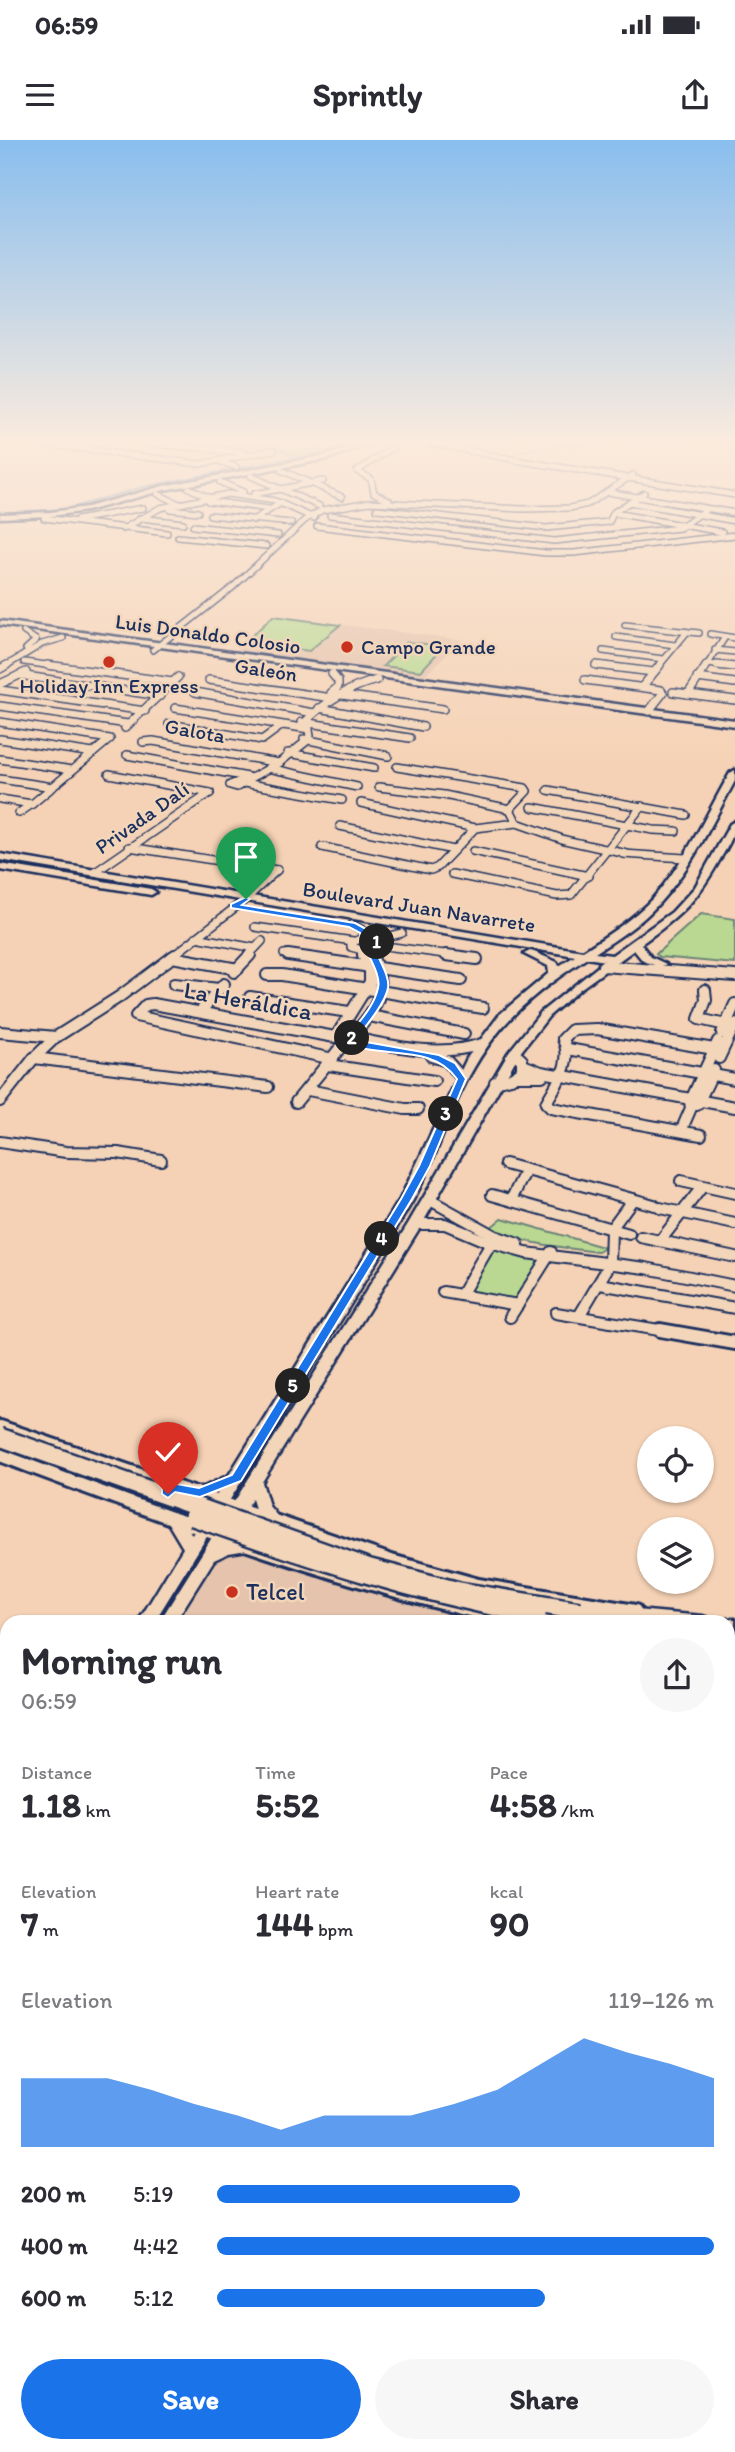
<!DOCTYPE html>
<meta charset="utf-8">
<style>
:root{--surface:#fff;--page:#f7f7f7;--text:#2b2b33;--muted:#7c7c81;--accent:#1a73e8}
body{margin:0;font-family:Itim,sans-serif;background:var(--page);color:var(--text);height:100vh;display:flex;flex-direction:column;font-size:26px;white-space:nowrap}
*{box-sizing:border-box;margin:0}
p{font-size:23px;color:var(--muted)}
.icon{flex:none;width:38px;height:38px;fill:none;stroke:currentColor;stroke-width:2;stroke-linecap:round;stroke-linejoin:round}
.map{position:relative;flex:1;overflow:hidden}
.side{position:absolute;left:0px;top:1475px;width:735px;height:838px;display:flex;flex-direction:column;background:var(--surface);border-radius:21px 21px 0 0;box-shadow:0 2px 5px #0004}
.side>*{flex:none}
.tools{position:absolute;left:637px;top:1286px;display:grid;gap:14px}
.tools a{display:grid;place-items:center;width:77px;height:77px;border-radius:50%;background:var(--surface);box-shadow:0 2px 5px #0004;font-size:35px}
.pin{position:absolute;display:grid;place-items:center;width:60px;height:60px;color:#fff;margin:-72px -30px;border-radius:50% 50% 50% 0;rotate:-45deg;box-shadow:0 0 7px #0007}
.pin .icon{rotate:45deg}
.km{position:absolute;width:35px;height:35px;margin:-18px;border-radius:50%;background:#222;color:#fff;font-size:19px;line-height:35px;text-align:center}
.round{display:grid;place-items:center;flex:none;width:74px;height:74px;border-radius:37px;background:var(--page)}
.overview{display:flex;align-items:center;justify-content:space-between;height:119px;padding:0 21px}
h1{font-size:38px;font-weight:700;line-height:52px}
.figures{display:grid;grid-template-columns:repeat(3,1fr);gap:10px;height:119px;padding:7px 21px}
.figures div{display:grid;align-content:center}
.figures b{font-size:35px;font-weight:700}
.figures small{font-size:19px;font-weight:400}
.figures p{font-size:19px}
.chart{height:196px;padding:14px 21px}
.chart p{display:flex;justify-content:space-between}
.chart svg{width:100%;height:126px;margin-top:7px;fill:var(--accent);opacity:.7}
.action{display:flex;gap:14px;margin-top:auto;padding:14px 21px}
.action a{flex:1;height:80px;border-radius:42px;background:var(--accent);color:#fff;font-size:28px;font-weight:700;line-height:80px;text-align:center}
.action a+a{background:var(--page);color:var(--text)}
ul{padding:0 21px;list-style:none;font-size:23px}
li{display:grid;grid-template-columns:112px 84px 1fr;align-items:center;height:52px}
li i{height:18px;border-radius:9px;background:var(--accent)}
.status{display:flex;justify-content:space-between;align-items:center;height:49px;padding:0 35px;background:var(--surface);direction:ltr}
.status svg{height:19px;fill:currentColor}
header{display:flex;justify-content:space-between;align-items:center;height:91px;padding:0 21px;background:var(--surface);font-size:32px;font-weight:700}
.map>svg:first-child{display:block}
.built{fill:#e5c3ac}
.green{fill:#bad891;stroke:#6a8478;stroke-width:2}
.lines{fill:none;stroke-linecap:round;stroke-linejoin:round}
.stream{stroke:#678eba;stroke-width:2}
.minor-far4-casing{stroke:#1b2f5e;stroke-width:8}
.minor-far3-casing{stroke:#1b2f5e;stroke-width:10}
.minor-far2-casing{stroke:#1b2f5e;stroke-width:14}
.minor-far1-casing{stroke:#1b2f5e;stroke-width:18}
.minor-casing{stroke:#1b2f5e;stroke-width:21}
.major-casing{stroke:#1b2f5e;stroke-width:5}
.minor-far4{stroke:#f3d6b9;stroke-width:5}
.minor-far3{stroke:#f3d6b9;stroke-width:7}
.minor-far2{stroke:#f3d6b9;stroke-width:10}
.minor-far1{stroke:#f3d6b9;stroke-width:12}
.minor{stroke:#f3d6b9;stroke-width:16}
.major{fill:#f3d6b9;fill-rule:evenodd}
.major-bridge-casing{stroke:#1b2f5e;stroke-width:22;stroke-linecap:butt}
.major-bridge{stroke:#f3d6b9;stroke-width:17}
.route{fill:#1a73e8;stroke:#fff;stroke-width:2}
.poi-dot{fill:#c8321e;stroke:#f3d6b9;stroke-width:2.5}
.labels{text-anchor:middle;stroke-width:5;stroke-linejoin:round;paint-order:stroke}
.far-street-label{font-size:21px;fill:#1b2f5e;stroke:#f3d6b9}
.far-poi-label{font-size:21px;fill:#1b2f5e;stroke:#f3d6b9;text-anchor:start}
.street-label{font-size:24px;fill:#1b2f5e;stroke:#f3d6b9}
.poi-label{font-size:24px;fill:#1b2f5e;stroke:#f3d6b9;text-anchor:start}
</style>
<div class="status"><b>06:59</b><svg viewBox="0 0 49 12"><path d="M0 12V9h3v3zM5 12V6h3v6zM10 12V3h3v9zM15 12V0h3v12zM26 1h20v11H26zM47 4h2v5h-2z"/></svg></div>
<header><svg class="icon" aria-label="menu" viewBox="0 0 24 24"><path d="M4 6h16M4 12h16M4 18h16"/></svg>Sprintly<svg class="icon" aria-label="share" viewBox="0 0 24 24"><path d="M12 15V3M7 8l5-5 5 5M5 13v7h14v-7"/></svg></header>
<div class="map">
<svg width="735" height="2312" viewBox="0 0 735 2312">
<rect width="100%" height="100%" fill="#f5d2b5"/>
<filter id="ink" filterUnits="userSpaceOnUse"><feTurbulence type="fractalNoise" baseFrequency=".0143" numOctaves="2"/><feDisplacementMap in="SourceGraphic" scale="14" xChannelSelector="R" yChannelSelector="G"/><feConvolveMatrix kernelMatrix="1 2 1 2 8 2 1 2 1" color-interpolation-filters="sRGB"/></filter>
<g filter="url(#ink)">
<!-- built -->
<g class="built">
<path d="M273,476L462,500L423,537L234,512Z"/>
<path d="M234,1410L251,1411L403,1461L486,1482H174L221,1412Z"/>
<path d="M0,1823L7,1825V2083L0,2082Z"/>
<path d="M728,1922L735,1923V2253L728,2252Z"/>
<path d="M413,2306H615V2307L614,2312H411Z"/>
</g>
<!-- green -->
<g class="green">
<path d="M228,303H337L291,315L275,307Z"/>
<path d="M273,476L340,485L309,511L245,502Z"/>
<path d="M407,502L444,506L421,531L383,526Z"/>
<path d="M701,774L735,779V824L660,817L656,814Z"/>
<path d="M502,1078L603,1107V1109L598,1112C560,1107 524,1104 489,1089Z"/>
<path d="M493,1107L543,1119L515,1161L467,1153Z"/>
</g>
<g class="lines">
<!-- stream -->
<g class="stream">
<path d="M634,303H686"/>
<path d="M519,312L544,307L608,303"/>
<path d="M63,370L143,347L361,304"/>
<path d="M0,373L63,369"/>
</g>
<defs>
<g id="minor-far4">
<path d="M36,303L200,324L274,310"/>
<path d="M142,303L243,312"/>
<path d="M431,303L521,321L735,355"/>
<path d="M218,321L236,327"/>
<path d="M281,330L342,357"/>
<path d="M251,336L319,366"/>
<path d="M220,342L243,352"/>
<path d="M189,348L210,358"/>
<path d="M607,352L735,373"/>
<path d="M158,354L179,364"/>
<path d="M254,354L323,341"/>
<path d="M389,360L374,353L371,339L357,331L397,305"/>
<path d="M208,361L269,369"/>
<path d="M629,362L735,381"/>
<path d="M170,369L198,372"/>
<path d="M377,369L546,388L609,382L614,372L644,353"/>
<path d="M614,373L722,392"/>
<path d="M210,375L291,383"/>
<path d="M330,375L554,401L680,388L707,369"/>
<path d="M44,378L167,393"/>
<path d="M140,378L183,383"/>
<path d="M77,380L143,368"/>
<path d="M253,380L281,363"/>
<path d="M193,386L278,395"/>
<path d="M317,386L546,413H574L735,395"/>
<path d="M123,389L160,368L228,354L275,361L314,378"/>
<path d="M178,397L266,406"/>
<path d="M625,485L699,493"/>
<path d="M24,492L36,500L26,509"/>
<path d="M710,494L735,498"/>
<path d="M616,497L675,505"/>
<path d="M153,510L233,447L305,380L322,370L370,362L523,369L570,368L588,364L633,335"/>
<path d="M715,510L735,512"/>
<path d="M603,511L663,519"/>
<path d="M24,522L60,527"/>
<path d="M707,524L734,527"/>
<path d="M595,525L610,527"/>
<path d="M4,527L42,504L63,498"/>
<path d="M658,527L687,492"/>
<path d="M706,527L725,497"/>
</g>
<g id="minor-far3">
<path d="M47,525L173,542"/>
<path d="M596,525L653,532"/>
<path d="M717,525L735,527"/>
<path d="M0,529L7,525"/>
<path d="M19,535L160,556"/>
<path d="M697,538L735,543"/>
<path d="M209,540L332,558"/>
<path d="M585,540L661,550"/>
<path d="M0,544L26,532"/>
<path d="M642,547L660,525"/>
<path d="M0,550L145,571"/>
<path d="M195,552L314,573"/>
<path d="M673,552L735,560"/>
<path d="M331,553L338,547V541L332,534"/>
<path d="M335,554L443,569"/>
<path d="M688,554L707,525"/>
<path d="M0,566L128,584"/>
<path d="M175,568L309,589"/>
<path d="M319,568L423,587"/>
<path d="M649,571L663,553"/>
<path d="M0,582L110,599L32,664L0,659"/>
<path d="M302,582L410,598"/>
<path d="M169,584L262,600L281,586"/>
<path d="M125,588L178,537"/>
<path d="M0,599L93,613"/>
<path d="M304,599L388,616"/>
<path d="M143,602L153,601L279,623"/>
<path d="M288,613L374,628"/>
<path d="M127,615L248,637"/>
<path d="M0,619L72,630"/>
<path d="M397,627L525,648L527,651L510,669L517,683L565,700L627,714"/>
<path d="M268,628L357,647"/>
<path d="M109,634L210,653"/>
<path d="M0,639L53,647"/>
<path d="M242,643L279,623L308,600L310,596L307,580C328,560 349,547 377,540"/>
<path d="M242,644L237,647L230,645L238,642L342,660"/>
<path d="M379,647L444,655L510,669"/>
<path d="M548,650L686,675"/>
<path d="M361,663L475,688L517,683"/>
<path d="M532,667L653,690L676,691"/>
<path d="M19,673L32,664"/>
<path d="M340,686L453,710"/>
<path d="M129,707L277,730"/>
<path d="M322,707L431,730L438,727L475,688"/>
<path d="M473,711L588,736"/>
<path d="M623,714L685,718"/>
<path d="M94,733L210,653"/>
<path d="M452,734L557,756L571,755L642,666"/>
<path d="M352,785L361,789L366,796L364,798"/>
<path d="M255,787L353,801"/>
<path d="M196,797L255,808"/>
<path d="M360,799L374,800L378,806L366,811L351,807V803Z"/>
<path d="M374,800L402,793"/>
<path d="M378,805L459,816"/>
<path d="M361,811L364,816"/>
<path d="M371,811L373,816"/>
<path d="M284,814L300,816"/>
<path d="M173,816L246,759L277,730"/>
<path d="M248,816L262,801"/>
</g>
<g id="minor-far2">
<path d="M288,815L461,840"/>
<path d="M446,815L477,819"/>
<path d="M172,817L238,829"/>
<path d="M603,826L735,836"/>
<path d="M234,832L250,815"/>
<path d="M267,835H282L483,868"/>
<path d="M174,844L219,849"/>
<path d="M705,850L706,860L699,879L735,887"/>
<path d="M250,857L349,872"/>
<path d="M200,872L224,844"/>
<path d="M369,876L464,894"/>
<path d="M0,892L56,897"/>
<path d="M722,893L735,864"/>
<path d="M337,895L370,842V831L363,815"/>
<path d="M352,897C377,866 389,855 372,815"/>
<path d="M352,898C396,906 438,918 482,904"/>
<path d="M568,909L735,939"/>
<path d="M431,916L447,921L462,938"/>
<path d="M34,918L268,947"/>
<path d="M719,918L735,884"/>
<path d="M333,919L136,876L146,865L153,864L335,897"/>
<path d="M328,925L434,941"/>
<path d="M523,925L541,932L735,967"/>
<path d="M516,936H542"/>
<path d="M495,942L511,938L522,931V920L514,913"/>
<path d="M308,950L405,969H418"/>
<path d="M0,961L34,918L56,897L119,857L175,815"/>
<path d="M296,962L345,902"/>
<path d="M697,965L714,930"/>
<path d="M681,991L691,968L690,962L718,901"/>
<path d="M701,995L551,968L546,963C557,943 574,922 563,899L572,890L597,889L714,909"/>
<path d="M0,1002L66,1012L118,1013L161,1020"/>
<path d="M505,1024L654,1065"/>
<path d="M681,1041L735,1053"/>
<path d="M492,1055L629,1094"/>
<path d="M430,1060L495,1096L518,1104"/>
<path d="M511,1060L526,1030"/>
<path d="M660,1068L735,1084"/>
<path d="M415,1084H445L490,1103L526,1113L646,1128L735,1146"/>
<path d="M641,1097L735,1117"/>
<path d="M660,1101L702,1047"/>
<path d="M600,1144L735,1168"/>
<path d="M443,1152L518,1165"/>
<path d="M461,1155L493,1100"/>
<path d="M556,1173L671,1192"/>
<path d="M579,1176L610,1124L611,1089L633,1059"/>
<path d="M510,1177L551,1112"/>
</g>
<g id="minor-far1">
<path d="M660,1190L735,1203"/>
<path d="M0,1287L391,1421L478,1445L635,1471"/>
<path d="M0,1315C172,1379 342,1444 522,1482"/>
</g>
<g id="minor">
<path d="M0,2101L7,2102"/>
<path d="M728,2270L735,2271"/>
</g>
<g id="major">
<path d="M364,303H373L328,319L164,350L87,371L51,376L0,378V374L51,372L87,367L163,346L327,315Z"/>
<path d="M0,481L735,580V586L0,485Z"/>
<path d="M735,630V641C712,683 692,727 660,762C642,783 618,798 595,813L612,815L672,772L695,747L730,684L735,681C735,695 729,704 722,716C697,761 682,775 641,804L651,817L666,824L660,827L643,821L634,810L580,849L549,876L519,914L422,1084L262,1342L269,1366L282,1382L280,1386H268L256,1372L252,1359L225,1403L247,1399L253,1401L255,1405L253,1409L229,1413L214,1420L175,1482H159L408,1084L508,913L541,872L605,821L587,818C522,860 487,893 455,965C441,997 430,1032 412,1062C328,1204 240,1343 154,1482H138L183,1408L165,1378L167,1374H179L192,1395L218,1353C206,1358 192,1358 179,1355L177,1351L179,1347H204L229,1335L400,1059L467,918L500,874L549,833L548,826L524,814L530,811L534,812L557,822L559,826L575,816L0,720V714L583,811C608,795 633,779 653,758C685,722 706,675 730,633Z"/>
<path d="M0,724L151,749L156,752L151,755L0,730Z"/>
<path d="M580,1465L703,1476L709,1478L711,1482H638L595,1478L597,1482H546L531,1479L529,1475L531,1471L537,1469L573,1474L572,1471L574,1467Z"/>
<path d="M728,1479H735V1491H728V1482H721Z"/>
<path d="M728,1492L735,1493V1505L728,1504Z"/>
<path d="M7,1697V1721L0,1724V1700Z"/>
<path d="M7,1735V1760L0,1763V1738Z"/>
</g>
</defs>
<!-- minor-far4 casing -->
<use href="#minor-far4" class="minor-far4-casing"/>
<!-- minor-far3 casing -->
<use href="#minor-far3" class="minor-far3-casing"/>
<!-- minor-far2 casing -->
<use href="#minor-far2" class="minor-far2-casing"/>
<!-- minor-far1 casing -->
<use href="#minor-far1" class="minor-far1-casing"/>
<!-- minor casing -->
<use href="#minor" class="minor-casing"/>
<!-- major casing -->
<use href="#major" class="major-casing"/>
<!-- minor-far4 -->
<use href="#minor-far4" class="minor-far4"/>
<!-- minor-far3 -->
<use href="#minor-far3" class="minor-far3"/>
<!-- minor-far2 -->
<use href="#minor-far2" class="minor-far2"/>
<!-- minor-far1 -->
<use href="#minor-far1" class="minor-far1"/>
<!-- minor -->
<use href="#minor" class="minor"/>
<!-- major -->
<use href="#major" class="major"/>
<defs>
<g id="major-bridge">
<path d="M0,1297L370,1428L459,1451L580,1471"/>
<path d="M193,1377C306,1417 419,1454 537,1475"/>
</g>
</defs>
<!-- major-bridge casing -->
<use href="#major-bridge" class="major-bridge-casing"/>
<!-- major-bridge -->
<use href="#major-bridge" class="major-bridge"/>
</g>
</g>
<!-- sky -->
<linearGradient id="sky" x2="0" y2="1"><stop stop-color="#89beee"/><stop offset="0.48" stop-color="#faebde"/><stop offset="1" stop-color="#faebde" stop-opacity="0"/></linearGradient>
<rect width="735" height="627" fill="url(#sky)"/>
<!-- route -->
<path class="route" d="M246,757L250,759L242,765L355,783L366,789L370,797L380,800L382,806L376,811C380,822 390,837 388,848C385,864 365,887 355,900L439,915L455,923L466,939L430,1026L412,1059L241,1341L200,1357L175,1352L168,1358L162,1354V1349L158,1344L160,1341L199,1348L232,1335L401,1059L419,1026L457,939C430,901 376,921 344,901C355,886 374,868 378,848C381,837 371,821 367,811L372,804L361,800L360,793L349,787L231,768V764Z"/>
<!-- markers -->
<g class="poi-dot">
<circle cx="347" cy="507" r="7"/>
<circle cx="109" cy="522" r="7"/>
<circle cx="232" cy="1452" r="7"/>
</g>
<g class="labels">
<!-- far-street labels -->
<g class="far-street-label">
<text transform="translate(208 494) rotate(8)" y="7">Luis Donaldo Colosio</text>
<text transform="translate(266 530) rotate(9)" y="7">Galeón</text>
<text transform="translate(195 591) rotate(10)" y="7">Galota</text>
<text transform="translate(142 678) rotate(-35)" y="7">Privada Dalí</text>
<text transform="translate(419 767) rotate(9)" y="7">Boulevard Juan Navarrete</text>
</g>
<!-- far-poi labels -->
<g class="far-poi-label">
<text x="361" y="514">Campo Grande</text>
<text x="109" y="553" text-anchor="middle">Holiday Inn Express</text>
</g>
<!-- street labels -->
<g class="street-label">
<text transform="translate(248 861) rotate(10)" y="8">La Heráldica</text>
</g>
<!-- poi labels -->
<g class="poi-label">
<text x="246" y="1460">Telcel</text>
</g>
</g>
</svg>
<div class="tools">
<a><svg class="icon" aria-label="locate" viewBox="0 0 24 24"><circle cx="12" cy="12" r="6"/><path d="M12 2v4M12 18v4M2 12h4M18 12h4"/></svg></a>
<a><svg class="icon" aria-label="layers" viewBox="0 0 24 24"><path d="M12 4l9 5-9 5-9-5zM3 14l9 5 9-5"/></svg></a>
</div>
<div class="pin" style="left:246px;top:759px;background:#1e9e55"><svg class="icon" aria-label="arrive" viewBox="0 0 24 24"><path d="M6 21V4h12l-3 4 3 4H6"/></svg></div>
<div class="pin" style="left:168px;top:1354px;background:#d93025"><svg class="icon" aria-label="check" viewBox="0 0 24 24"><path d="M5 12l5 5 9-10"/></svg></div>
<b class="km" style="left:377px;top:802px">1</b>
<b class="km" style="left:352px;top:898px">2</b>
<b class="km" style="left:446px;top:974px">3</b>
<b class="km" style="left:382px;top:1099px">4</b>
<b class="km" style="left:293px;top:1246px">5</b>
<section class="side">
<div class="overview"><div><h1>Morning run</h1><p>06:59</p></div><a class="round"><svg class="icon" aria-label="share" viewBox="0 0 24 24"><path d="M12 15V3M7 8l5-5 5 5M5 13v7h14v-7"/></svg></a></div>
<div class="figures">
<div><p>Distance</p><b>1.18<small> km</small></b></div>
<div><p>Time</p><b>5:52</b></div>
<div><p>Pace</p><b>4:58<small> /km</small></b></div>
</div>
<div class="figures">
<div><p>Elevation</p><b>7<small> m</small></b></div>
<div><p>Heart rate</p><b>144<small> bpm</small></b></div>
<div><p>kcal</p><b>90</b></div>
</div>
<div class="chart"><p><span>Elevation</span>119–126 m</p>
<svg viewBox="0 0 160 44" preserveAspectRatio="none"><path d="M0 44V20L10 20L20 20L30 24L40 29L50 33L60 38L70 33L80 33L90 33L100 29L110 24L120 15L130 6L140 11L150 15L160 20V44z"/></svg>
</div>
<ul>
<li><b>200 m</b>5:19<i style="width:61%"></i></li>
<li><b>400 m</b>4:42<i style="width:100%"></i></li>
<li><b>600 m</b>5:12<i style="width:66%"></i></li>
</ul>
<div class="action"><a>Save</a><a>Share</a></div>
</section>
</div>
